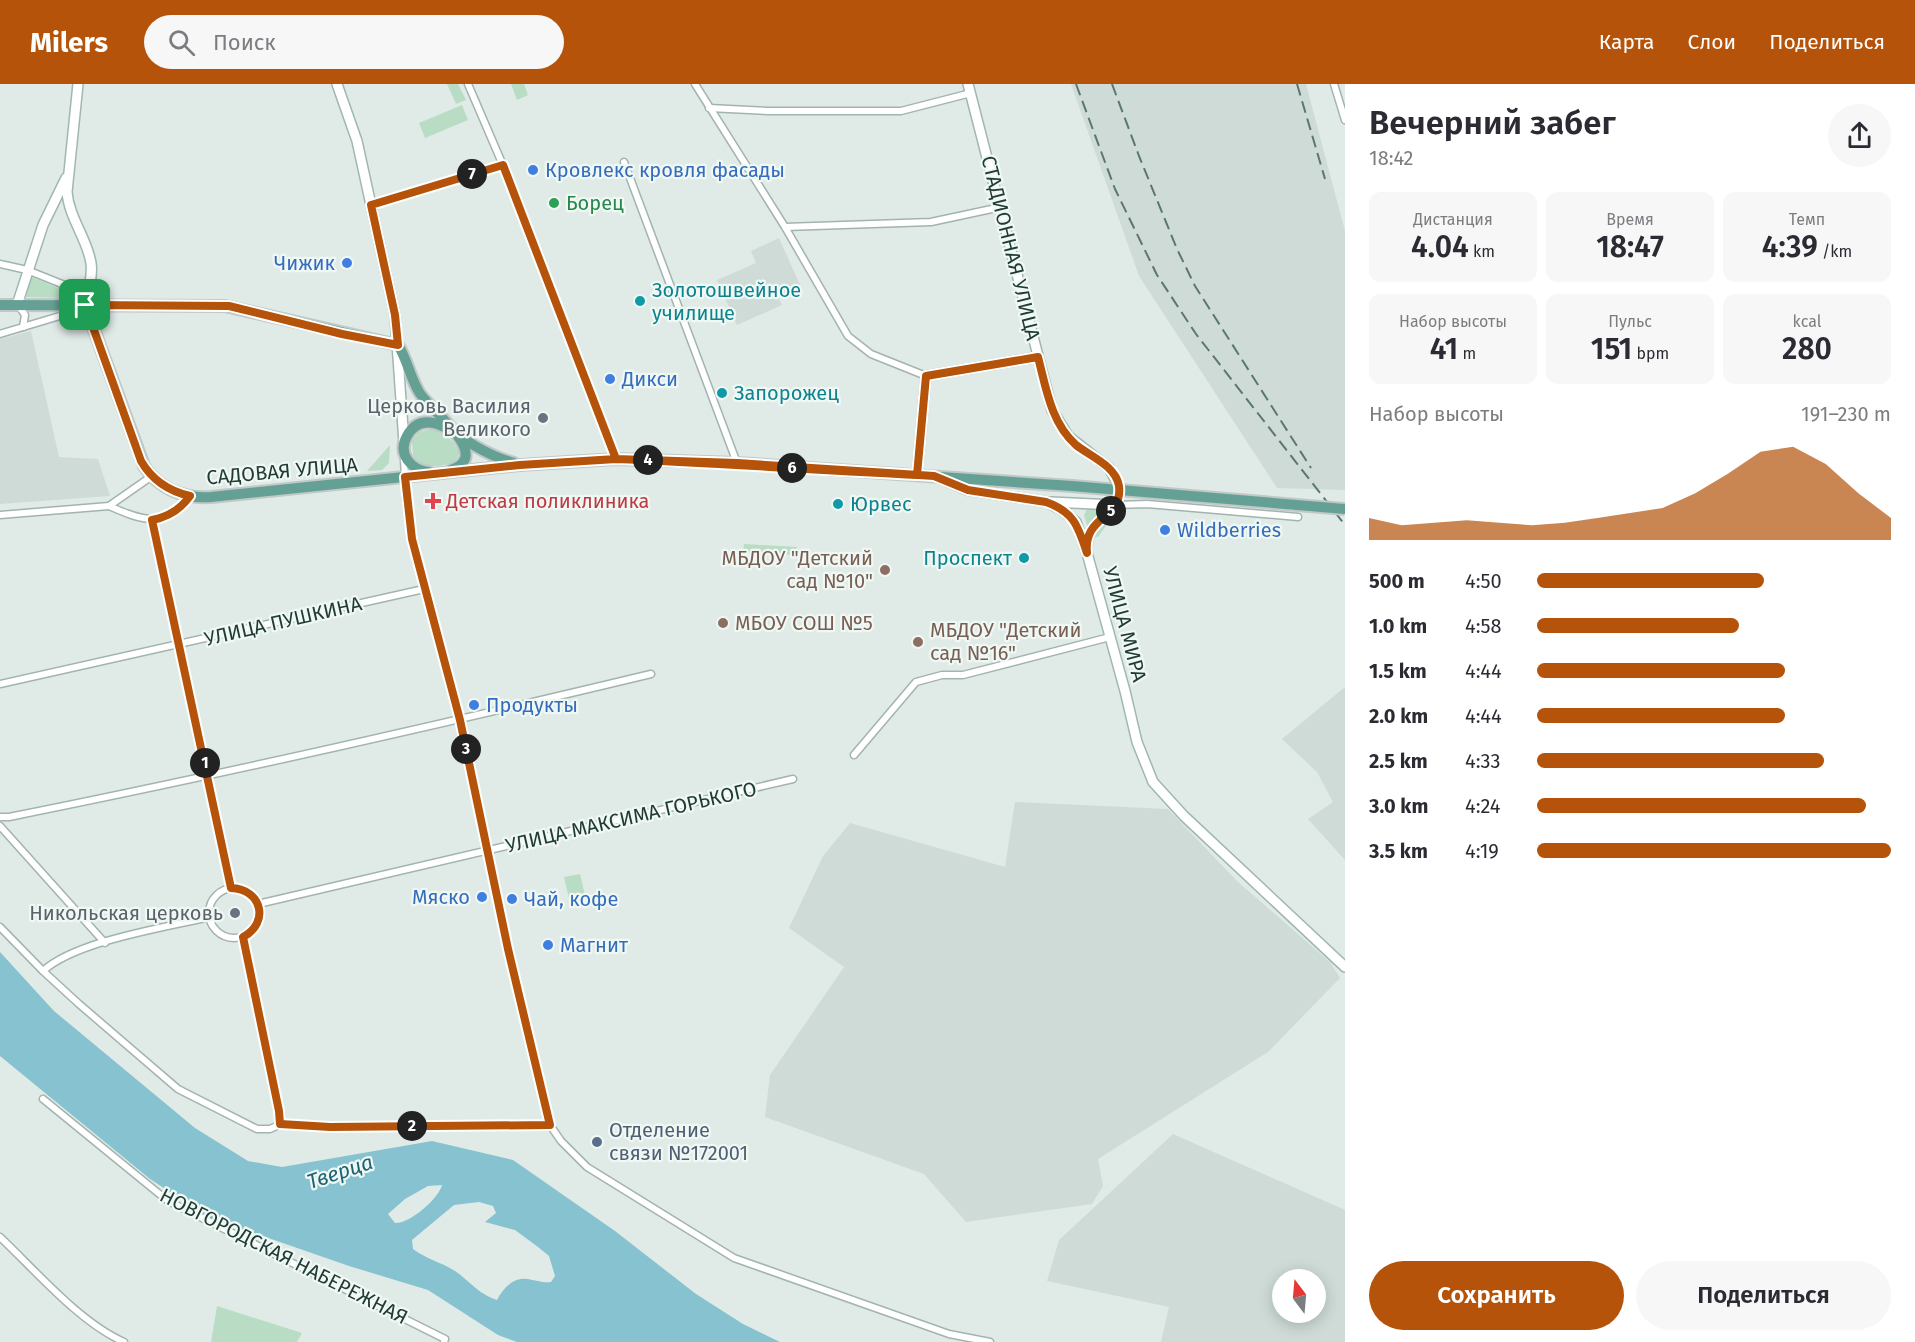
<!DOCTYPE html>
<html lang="ru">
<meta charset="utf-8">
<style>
:root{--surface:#fff;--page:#f7f7f7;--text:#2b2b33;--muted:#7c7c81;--accent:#b45309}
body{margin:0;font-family:"Fira Sans",sans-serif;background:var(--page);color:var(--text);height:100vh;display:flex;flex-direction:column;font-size:22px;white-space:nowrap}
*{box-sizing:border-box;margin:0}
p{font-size:20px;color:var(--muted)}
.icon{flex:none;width:33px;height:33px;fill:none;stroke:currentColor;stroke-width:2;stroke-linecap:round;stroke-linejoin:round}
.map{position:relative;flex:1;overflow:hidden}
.panel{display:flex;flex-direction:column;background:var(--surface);width:570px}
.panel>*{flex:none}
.needle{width:39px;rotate:344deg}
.controls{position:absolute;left:1272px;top:1185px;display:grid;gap:12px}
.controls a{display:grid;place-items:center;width:54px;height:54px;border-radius:50%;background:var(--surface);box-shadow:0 3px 15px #0003;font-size:30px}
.pin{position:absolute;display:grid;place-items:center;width:51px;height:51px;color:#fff;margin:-26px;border-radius:12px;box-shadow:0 3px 9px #0006}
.km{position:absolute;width:30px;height:30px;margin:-15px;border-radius:50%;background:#222;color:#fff;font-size:16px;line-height:30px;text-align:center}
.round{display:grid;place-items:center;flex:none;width:63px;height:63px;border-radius:32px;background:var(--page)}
.overview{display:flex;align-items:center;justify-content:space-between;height:102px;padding:0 24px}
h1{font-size:33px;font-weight:600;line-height:45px}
.metrics{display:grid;grid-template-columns:repeat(3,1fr);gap:9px;height:102px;padding:6px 24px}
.metrics div{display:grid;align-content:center;border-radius:12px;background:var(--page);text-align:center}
.metrics b{font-size:30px;font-weight:600}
.metrics small{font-size:16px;font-weight:400}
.metrics p{font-size:16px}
.chart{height:168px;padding:12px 24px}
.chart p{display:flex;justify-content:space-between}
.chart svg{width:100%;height:108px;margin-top:6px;fill:var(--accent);opacity:.7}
.button{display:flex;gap:12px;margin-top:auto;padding:12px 24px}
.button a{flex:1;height:69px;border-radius:36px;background:var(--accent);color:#fff;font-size:24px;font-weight:600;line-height:69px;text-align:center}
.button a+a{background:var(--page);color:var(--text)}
ul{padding:0 24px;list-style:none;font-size:20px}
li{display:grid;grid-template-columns:96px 72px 1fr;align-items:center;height:45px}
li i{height:15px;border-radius:8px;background:var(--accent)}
header{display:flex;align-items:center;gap:36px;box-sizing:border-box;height:84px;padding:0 30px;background:var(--accent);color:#fff}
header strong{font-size:28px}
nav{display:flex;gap:33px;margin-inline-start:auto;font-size:21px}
.search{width:420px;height:54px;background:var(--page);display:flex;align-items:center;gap:15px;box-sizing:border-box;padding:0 21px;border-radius:33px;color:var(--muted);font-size:22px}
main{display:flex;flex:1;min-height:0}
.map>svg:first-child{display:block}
.built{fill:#cedbd6;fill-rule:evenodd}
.green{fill:#b8ddc4}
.water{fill:#87c2d1;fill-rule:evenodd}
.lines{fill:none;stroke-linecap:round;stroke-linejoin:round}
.street-casing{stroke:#a3b3ae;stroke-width:9}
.secondary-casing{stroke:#9fb7af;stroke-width:12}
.primary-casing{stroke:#c1c8c7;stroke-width:14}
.street{stroke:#fff;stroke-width:6}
.secondary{stroke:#fff;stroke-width:9}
.primary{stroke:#64a194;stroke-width:10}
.rail{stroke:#5b7771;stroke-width:2;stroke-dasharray:12 6;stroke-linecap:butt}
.primary-bridge-casing{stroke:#c1c8c7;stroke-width:14;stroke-linecap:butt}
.primary-bridge{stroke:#64a194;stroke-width:10}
.route-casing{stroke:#fff;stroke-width:12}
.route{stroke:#b45309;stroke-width:8}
.shop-dot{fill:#3f7fe0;stroke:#f0f8f4;stroke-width:2}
.leisure-dot{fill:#2e9e5b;stroke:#f0f8f4;stroke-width:2}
.culture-dot{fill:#0f9aa8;stroke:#f0f8f4;stroke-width:2}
.worship-dot{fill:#6b7280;stroke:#f0f8f4;stroke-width:2}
.health-dot{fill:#e0444e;stroke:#f0f8f4;stroke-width:2}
.education-dot{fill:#8d6e63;stroke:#f0f8f4;stroke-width:2}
.service-dot{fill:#5c6f8a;stroke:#f0f8f4;stroke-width:2}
.labels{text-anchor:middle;stroke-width:4.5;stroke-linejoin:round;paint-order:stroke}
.shop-label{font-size:20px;fill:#366cbe;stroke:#f0f8f4;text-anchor:start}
.leisure-label{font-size:20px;fill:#27864d;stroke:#f0f8f4;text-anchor:start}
.street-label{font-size:20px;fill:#213b36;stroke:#f0f8f4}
.culture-label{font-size:20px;fill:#0d838f;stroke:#f0f8f4;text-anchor:start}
.worship-label{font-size:20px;fill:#5b616d;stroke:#f0f8f4;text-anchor:end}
.health-label{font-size:20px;fill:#be3a42;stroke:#f0f8f4;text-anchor:start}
.education-label{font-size:20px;fill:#785e54;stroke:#f0f8f4;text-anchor:start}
.service-label{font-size:20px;fill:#4e5e75;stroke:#f0f8f4;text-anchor:start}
.water-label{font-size:21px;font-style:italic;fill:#1b6377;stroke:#f0f8f4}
</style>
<header>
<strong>Milers</strong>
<div class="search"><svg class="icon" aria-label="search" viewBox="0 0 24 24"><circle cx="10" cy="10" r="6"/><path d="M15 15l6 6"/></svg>Поиск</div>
<nav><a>Карта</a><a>Слои</a><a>Поделиться</a></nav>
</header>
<main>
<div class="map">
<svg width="1345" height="1258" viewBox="0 0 1345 1258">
<rect width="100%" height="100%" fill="#e0ebe7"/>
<!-- built -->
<g class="built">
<path d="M1071,0H1306L1345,147V406L1277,404L1139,192Z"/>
<path d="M779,154L801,203L778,213L782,221L737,241L717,196L756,179L751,167Z"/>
<path d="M31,247L59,373L98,375L110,412L0,420V255Z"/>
<path d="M1345,603V776L1308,735L1333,718L1317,688L1282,655Z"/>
<path d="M1015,718L1168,725L1238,798L1330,878L1340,894L1268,968L1098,1075L1103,1102L1092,1120L966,1138L924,1090L765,1033L770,991L844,883L789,844L823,772L850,739L1005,783Z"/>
<path d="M1173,1050L1345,1126V1258H1161L1169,1223L1047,1197L1059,1156ZM1282,1196H1316V1228H1282Z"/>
</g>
<!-- green -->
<g class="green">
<path d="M447,0H458L466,16L456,20Z"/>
<path d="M511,0H524L528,11L517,16Z"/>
<path d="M462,21L468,36L425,54L419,39Z"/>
<path d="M31,193L64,206L65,210L62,214L26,213Z"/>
<path d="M431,345C442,347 456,357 459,369L456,377C445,382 429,385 418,379L413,371L412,357L419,348Z"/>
<path d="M390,361L389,379L382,386L367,387Z"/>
<path d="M1091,424H1111L1110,436L1098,453L1092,452L1090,450L1084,431L1087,425Z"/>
<path d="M744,460L797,463L796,471L743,468Z"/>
<path d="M580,790L586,815L570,819L564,793Z"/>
<path d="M217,1222L302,1249L297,1258H211Z"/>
</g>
<!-- water -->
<path class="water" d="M0,868L54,927L195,1044L248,1077L282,1083L432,1057L513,1076L615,1147L696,1210L743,1240L780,1258H517L498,1251L428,1206L349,1182L208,1133L150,1095L0,972ZM442,1101C439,1114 410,1140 395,1139L388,1130L405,1115L428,1102ZM479,1118L493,1122L496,1129L485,1138L515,1146L538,1163L549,1172L555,1192L551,1198C543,1199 540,1197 532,1196C515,1191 504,1203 497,1216C477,1209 471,1198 455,1187C441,1178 428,1176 413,1165L412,1156L454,1121Z"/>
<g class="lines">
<defs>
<g id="street">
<path d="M468,0L517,114L616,375"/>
<path d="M695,0L785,143L848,252L871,270L926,292"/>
<path d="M1334,0L1345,36"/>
<path d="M709,24L769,27H901L971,9"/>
<path d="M624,78L737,379"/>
<path d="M371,121L503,81"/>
<path d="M785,143L931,138L1001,123"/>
<path d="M0,180L27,186L87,210"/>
<path d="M18,221L25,231L23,243"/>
<path d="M0,250L73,228L82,223"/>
<path d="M404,375L406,415L412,455L460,636L508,865L550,1041L561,1057L587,1083L734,1174L949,1250L990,1258"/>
<path d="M1115,421L1147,420L1298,433"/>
<path d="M109,422C141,436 166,446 190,412"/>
<path d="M0,431L109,422L152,392"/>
<path d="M152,437L231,804"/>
<path d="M0,600L424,505"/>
<path d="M854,671L916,598L942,591H963L1110,553"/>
<path d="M0,733H9C224,690 438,641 651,590"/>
<path d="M0,742L105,859"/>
<circle cx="234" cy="829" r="25"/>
<path d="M258,820L793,695"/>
<path d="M0,843L43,887L79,920L178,1005L257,1045H270L281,1040L330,1043L550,1041"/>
<path d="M243,853L280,1027L281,1040"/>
<path d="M43,887C76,857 163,844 209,833"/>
<path d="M43,1015L168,1117L445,1255L444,1258"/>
<path d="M0,1153C36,1187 79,1238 124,1258"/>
</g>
<g id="secondary">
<path d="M78,0L67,108C69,134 87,154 91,179C93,192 88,208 85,221"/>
<path d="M337,0L357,57L395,231L404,359"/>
<path d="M968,0L1052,326L1068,352L1109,384L1118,400C1123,434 1088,430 1087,463"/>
<path d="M17,221L43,141L66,94"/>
<path d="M917,391L926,292L1038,273"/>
<path d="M939,394L967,406L1046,418L1062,426L1076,438L1087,469L1125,607L1137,658L1153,698L1184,732L1345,883"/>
<path d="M1051,418L1115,421"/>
</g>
<g id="primary">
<path d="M0,221L225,222L398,261C407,275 410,293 419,308C430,327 494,371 451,386"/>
<path d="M85,221L144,382C159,405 184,415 211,413L520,381L616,375L737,379L1072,402"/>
<path d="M429,388C411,386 397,370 407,352C424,321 456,351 475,362C487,369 500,375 514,379"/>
</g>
</defs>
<!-- street casing -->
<use href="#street" class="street-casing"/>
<!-- secondary casing -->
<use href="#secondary" class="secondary-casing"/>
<!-- primary casing -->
<use href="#primary" class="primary-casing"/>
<!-- street -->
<use href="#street" class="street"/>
<!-- secondary -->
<use href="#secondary" class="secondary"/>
<!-- primary -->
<use href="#primary" class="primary"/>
<!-- rail -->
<g class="rail">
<path d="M1076,0L1115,105L1157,191L1196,250L1345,441"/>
<path d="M1112,0L1139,72L1177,165L1195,202L1311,384"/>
<path d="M1297,0L1325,95"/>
</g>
<defs>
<path id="primary-bridge" d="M1072,402L1345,425"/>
</defs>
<!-- primary-bridge casing -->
<use href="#primary-bridge" class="primary-bridge-casing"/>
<!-- primary-bridge -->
<use href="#primary-bridge" class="primary-bridge"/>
</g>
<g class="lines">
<defs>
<path id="route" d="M85,221L141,377C152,396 168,407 190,412C180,426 168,433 152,436L231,804C262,805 270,839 243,853L279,1027L280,1040L330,1043L550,1041L508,865L460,636L412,455L405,393L520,381L616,375L737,379L934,392L968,406L1046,418C1074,428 1078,442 1087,469C1083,431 1123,435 1119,402C1116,382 1090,372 1076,361C1051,339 1046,304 1038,273L926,292L917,391C816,386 716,379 616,375L503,81L371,121L395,231L398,261L342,250L229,222L85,221"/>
</defs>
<!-- route casing -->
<use href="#route" class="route-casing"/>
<!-- route -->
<use href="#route" class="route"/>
</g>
<!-- markers -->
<g class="shop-dot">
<circle cx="533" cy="86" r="6"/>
<circle cx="347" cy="179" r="6"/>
<circle cx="610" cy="295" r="6"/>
<circle cx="1165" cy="446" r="6"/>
<circle cx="474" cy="621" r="6"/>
<circle cx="482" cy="813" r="6"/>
<circle cx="512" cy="815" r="6"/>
<circle cx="548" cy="861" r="6"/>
</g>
<circle class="leisure-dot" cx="554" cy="119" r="6"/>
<g class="culture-dot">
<circle cx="640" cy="217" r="6"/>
<circle cx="722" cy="309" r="6"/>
<circle cx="838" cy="420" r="6"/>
<circle cx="1024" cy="474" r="6"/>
</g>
<g class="worship-dot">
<circle cx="543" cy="334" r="6"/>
<circle cx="235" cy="829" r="6"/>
</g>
<path class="health-dot" d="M430 408h6v6h6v6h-6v6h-6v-6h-6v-6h6z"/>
<g class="education-dot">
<circle cx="885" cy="486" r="6"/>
<circle cx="723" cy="539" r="6"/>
<circle cx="918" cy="558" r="6"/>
</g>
<circle class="service-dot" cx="597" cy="1058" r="6"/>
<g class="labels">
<!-- shop labels -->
<g class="shop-label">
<text x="545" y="93">Кровлекс кровля фасады</text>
<text x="335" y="186" text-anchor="end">Чижик</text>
<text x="622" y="302">Дикси</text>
<text x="1177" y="453">Wildberries</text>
<text x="486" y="628">Продукты</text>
<text x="470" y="820" text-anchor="end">Мяско</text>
<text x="524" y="822">Чай, кофе</text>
<text x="560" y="868">Магнит</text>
</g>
<!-- leisure labels -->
<g class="leisure-label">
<text x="566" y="126">Борец</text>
</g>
<!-- street labels -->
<g class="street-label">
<text transform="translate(1011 164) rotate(76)" y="7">СТАДИОННАЯ УЛИЦА</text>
<text transform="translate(282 387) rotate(-5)" y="7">САДОВАЯ УЛИЦА</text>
<text transform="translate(283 537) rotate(-13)" y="7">УЛИЦА ПУШКИНА</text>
<text transform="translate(1125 540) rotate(75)" y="7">УЛИЦА МИРА</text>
<text transform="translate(631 733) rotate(-13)" y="7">УЛИЦА МАКСИМА ГОРЬКОГО</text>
<text transform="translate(284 1172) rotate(27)" y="7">НОВГОРОДСКАЯ НАБЕРЕЖНАЯ</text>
</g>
<!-- culture labels -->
<g class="culture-label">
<text x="652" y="213">Золотошвейное<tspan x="652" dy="23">училище</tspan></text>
<text x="734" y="316">Запорожец</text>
<text x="850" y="427">Юрвес</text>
<text x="1012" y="481" text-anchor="end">Проспект</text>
</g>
<!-- worship labels -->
<g class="worship-label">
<text x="531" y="329">Церковь Василия<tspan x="531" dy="23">Великого</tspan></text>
<text x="223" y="836">Никольская церковь</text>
</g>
<!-- health labels -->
<g class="health-label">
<text x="446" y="424">Детская поликлиника</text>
</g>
<!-- education labels -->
<g class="education-label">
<text x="873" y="481" text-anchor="end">МБДОУ "Детский<tspan x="873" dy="23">сад №10"</tspan></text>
<text x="735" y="546">МБОУ СОШ №5</text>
<text x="930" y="553">МБДОУ "Детский<tspan x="930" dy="23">сад №16"</tspan></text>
</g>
<!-- service labels -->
<g class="service-label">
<text x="609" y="1053">Отделение<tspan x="609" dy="23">связи №172001</tspan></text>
</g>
<!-- water labels -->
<g class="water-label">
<text transform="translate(340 1088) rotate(-18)" y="7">Тверца</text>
</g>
</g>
</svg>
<div class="controls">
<a><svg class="needle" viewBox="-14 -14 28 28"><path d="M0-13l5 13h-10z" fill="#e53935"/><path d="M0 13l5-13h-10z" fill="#7c7c81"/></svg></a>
</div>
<div class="pin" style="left:85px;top:221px;background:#1e9e55"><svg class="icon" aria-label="arrive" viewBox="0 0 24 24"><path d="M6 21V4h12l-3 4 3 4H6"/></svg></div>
<b class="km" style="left:205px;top:679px">1</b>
<b class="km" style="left:412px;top:1042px">2</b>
<b class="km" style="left:466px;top:665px">3</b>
<b class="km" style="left:648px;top:376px">4</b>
<b class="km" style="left:1111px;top:427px">5</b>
<b class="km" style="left:792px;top:384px">6</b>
<b class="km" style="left:472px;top:90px">7</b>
</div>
<section class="panel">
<div class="overview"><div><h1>Вечерний забег</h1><p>18:42</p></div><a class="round"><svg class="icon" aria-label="share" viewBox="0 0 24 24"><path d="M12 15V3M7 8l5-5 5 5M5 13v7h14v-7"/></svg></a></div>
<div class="metrics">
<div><p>Дистанция</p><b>4.04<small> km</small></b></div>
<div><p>Время</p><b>18:47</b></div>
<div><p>Темп</p><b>4:39<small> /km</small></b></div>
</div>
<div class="metrics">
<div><p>Набор высоты</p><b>41<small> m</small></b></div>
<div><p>Пульс</p><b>151<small> bpm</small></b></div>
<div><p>kcal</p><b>280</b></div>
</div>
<div class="chart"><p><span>Набор высоты</span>191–230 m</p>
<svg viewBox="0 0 160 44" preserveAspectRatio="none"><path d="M0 44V35L10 38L20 37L30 36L40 37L50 38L60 37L70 35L80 33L90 31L100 25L110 17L120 8L130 6L140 13L150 25L160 35V44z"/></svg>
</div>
<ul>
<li><b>500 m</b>4:50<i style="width:64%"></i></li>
<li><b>1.0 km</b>4:58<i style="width:57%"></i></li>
<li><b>1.5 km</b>4:44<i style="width:70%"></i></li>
<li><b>2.0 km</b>4:44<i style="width:70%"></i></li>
<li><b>2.5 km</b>4:33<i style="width:81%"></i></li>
<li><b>3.0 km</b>4:24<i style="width:93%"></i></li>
<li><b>3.5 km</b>4:19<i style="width:100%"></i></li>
</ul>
<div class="button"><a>Сохранить</a><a>Поделиться</a></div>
</section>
</main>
